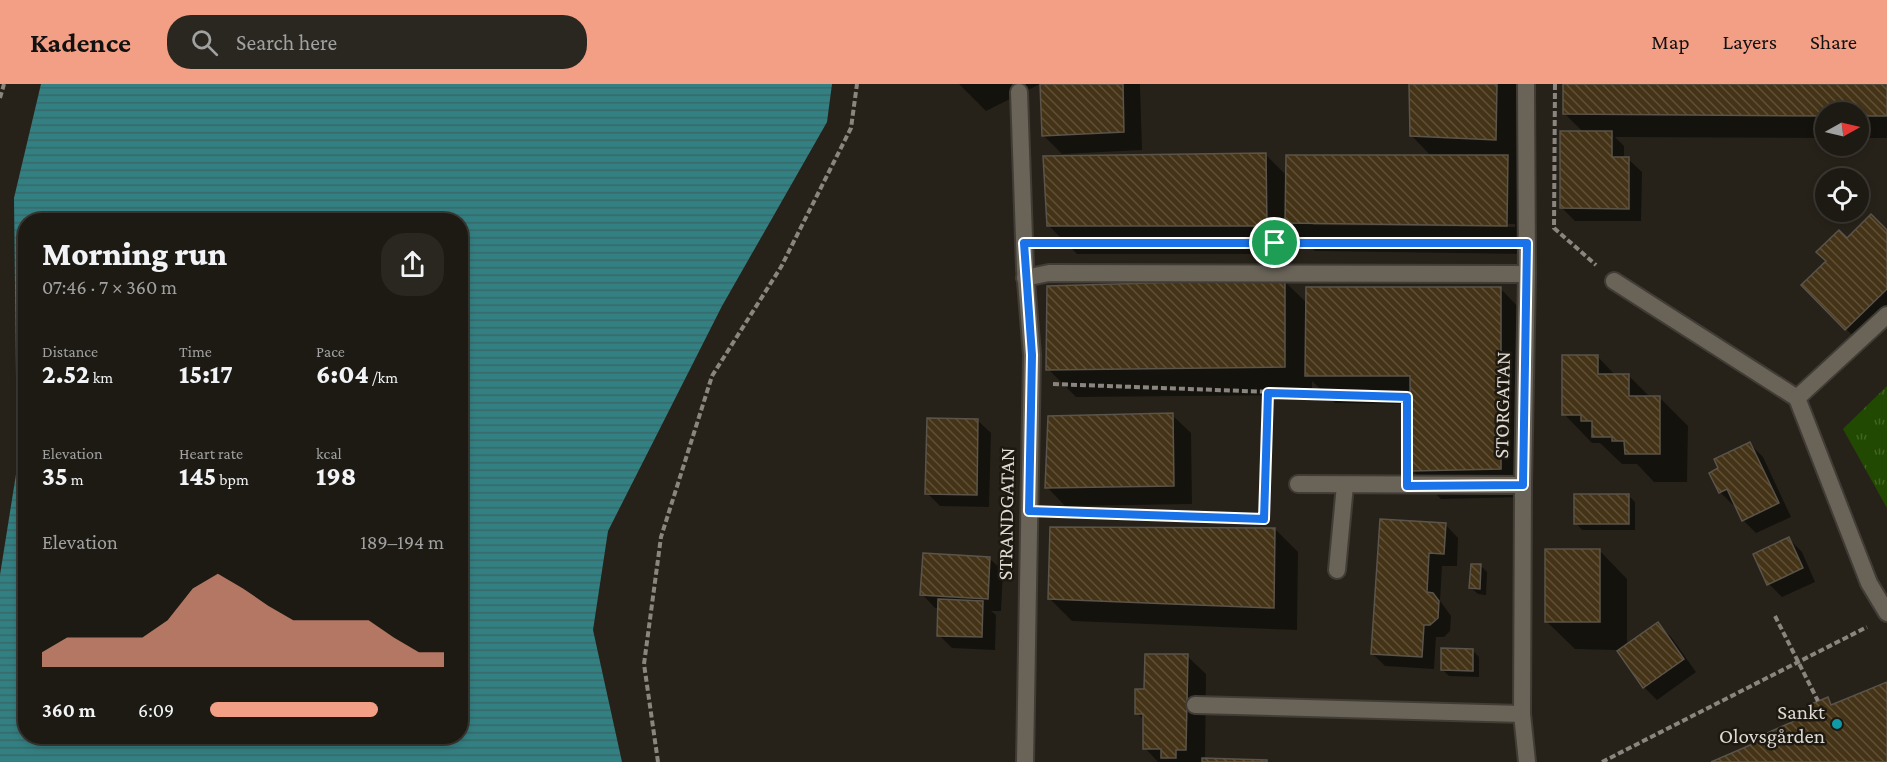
<!DOCTYPE html>
<meta charset="utf-8">
<style>
:root{--surface:#1d1a13;--page:#2a2721;--text:#f1f3f6;--muted:#a0a1a0;--line:#3b3833;--accent:#f39f85}
body{margin:0;font-family:"Crimson Pro",serif;background:var(--page);color:var(--text);height:100vh;display:flex;flex-direction:column;font-size:22px;white-space:nowrap}
*{box-sizing:border-box;margin:0}
p{font-size:20px;color:var(--muted)}
.icon{flex:none;width:33px;height:33px;fill:none;stroke:currentColor;stroke-width:2;stroke-linecap:round;stroke-linejoin:round}
.map{position:relative;flex:1;overflow:hidden}
.sheet{position:absolute;left:18px;top:129px;width:450px;height:531px;display:flex;flex-direction:column;background:var(--surface);border-radius:24px;box-shadow:0 3px 9px #0003,0 0 0 2px var(--line)}
.sheet>*{flex:none}
.needle{width:39px;rotate:82deg}
.controls{position:absolute;left:1815px;top:18px;display:grid;gap:12px}
.controls a{display:grid;place-items:center;width:54px;height:54px;border-radius:50%;background:var(--surface);box-shadow:0 3px 9px #0003,0 0 0 2px var(--line);font-size:30px}
.pin{position:absolute;display:grid;place-items:center;width:51px;height:51px;color:#fff;margin:-26px;border:3px solid #fff;border-radius:50%;box-shadow:0 2px 6px #0007}
.round{display:grid;place-items:center;flex:none;width:63px;height:63px;border-radius:24px;background:var(--page)}
.headline{display:flex;align-items:center;justify-content:space-between;height:102px;padding:0 24px}
h1{font-size:33px;font-weight:800;line-height:45px}
.stats{display:grid;grid-template-columns:repeat(3,1fr);gap:9px;height:102px;padding:6px 24px}
.stats div{display:grid;align-content:center}
.stats b{font-size:26px;font-weight:800}
.stats small{font-size:16px;font-weight:400}
.stats p{font-size:16px}
.chart{height:168px;padding:12px 24px}
.chart p{display:flex;justify-content:space-between}
.chart svg{width:100%;height:108px;margin-top:6px;fill:var(--accent);opacity:.7}
ul{padding:0 24px;list-style:none;font-size:20px}
li{display:grid;grid-template-columns:96px 72px 1fr;align-items:center;height:45px}
li i{height:15px;border-radius:8px;background:var(--accent)}
header{display:flex;align-items:center;gap:36px;box-sizing:border-box;height:84px;padding:0 30px;background:var(--accent);color:#111}
header strong{font-size:28px}
nav{display:flex;gap:33px;margin-inline-start:auto;font-size:21px}
.search{width:420px;height:54px;background:var(--page);display:flex;align-items:center;gap:15px;box-sizing:border-box;padding:0 21px;border-radius:24px;color:var(--muted);font-size:22px}
.map>svg:first-child{display:block}
.grass{fill:url(#grass-tufts)}
.water{fill:url(#water-rules);fill-rule:evenodd}
.shadow{fill:#0007;fill-rule:evenodd}
.building{fill:url(#building-back-hatch);stroke:#5a544a;stroke-width:1.5}
.lines{fill:none;stroke-linecap:round;stroke-linejoin:round}
.service-casing{stroke:#413c36;stroke-width:20}
.minor-casing{stroke:#413c36;stroke-width:20}
.path{stroke:#8a857e;stroke-width:4;stroke-dasharray:6 3;stroke-linecap:butt}
.service{stroke:#696358;stroke-width:16}
.minor{stroke:#696358;stroke-width:16}
.route-casing{stroke:#fff;stroke-width:12}
.route{stroke:#1a73e8;stroke-width:8}
.culture-dot{fill:#0f9aa8;stroke:#1d1810;stroke-width:2}
.labels{text-anchor:middle;stroke-width:5;stroke-linejoin:round;paint-order:stroke}
.street-label{font-size:21px;fill:#ddd9d3;stroke:#1d1810}
.poi-label{font-size:21px;fill:#ddd9d3;stroke:#1d1810;text-anchor:end}
</style>
<header>
<strong>Kadence</strong>
<div class="search"><svg class="icon" aria-label="search" viewBox="0 0 24 24"><circle cx="10" cy="10" r="6"/><path d="M15 15l6 6"/></svg>Search here</div>
<nav><a>Map</a><a>Layers</a><a>Share</a></nav>
</header>
<div class="map">
<svg width="1887" height="678" viewBox="0 0 1887 678">
<defs>
<pattern id="grass-tufts" width="24" height="20" patternUnits="userSpaceOnUse" patternTransform="scale(1.5)"><rect width="24" height="20" fill="#224901"/><path d="M3 7l-1-3M5 7V3M7 7l1-3M15 17l-1-3M17 17v-4M19 17l1-3" fill="none" stroke="#426325"/></pattern>
<pattern id="water-rules" width="6" height="5" patternUnits="userSpaceOnUse" patternTransform="scale(1.5)"><rect width="6" height="5" fill="#338083"/><path d="M0 2.5h6" fill="none" stroke="#396768"/></pattern>
<pattern id="building-back-hatch" width="6" height="6" patternUnits="userSpaceOnUse" patternTransform="scale(1.5)"><rect width="6" height="6" fill="#443316"/><path d="M-1 5l2 2M0 0l6 6M5-1l2 2" fill="none" stroke="#5f5037"/></pattern>
</defs>
<rect width="100%" height="100%" fill="#272219"/>
<!-- grass -->
<path class="grass" d="M1887,302V424L1843,345Z"/>
<!-- water -->
<path class="water" d="M41,0H832L827,38L722,222L608,447L593,546L622,678H0V491L17,384L14,114ZM26,136H460V652H26Z"/>
<!-- shadow -->
<g class="shadow">
<path d="M959,0H1040L986,27Z"/>
<path d="M1042,0H1140L1142,66L1062,70L1043,51Z"/>
<path d="M1411,0H1523L1524,83H1518L1536,101L1535,170L1315,167L1294,147L1295,170H1077L1048,141L1266,71L1287,92L1432,73L1411,51ZM1313,138L1515,140V143L1313,141Z"/>
<path d="M1565,0H1887V54H1858V28H1826V54L1615,53L1624,62V75H1628L1642,88L1641,137H1575L1562,124L1584,49L1564,29Z"/>
<path d="M1887,148V242L1865,264L1803,201L1847,156Z"/>
<path d="M1284,197L1308,220L1500,204L1528,233V413L1441,415L1412,386V320L1335,319L1312,297V311L1076,313L1048,285Z"/>
<path d="M1597,272L1616,292H1629L1650,313H1659L1688,342L1687,398H1654L1637,380H1622L1600,359H1592L1564,330Z"/>
<path d="M1172,331L1191,349L1192,420L1065,422L1047,403Z"/>
<path d="M977,336L991,349L989,423L940,422L927,409Z"/>
<path d="M1750,360L1763,373L1791,433L1756,449L1743,436L1735,420L1733,421L1720,408Z"/>
<path d="M1629,412L1635,418V446H1582L1576,439Z"/>
<path d="M1382,436L1445,440L1458,454L1457,482H1442L1440,517L1451,532L1450,547L1444,553H1436L1434,585L1385,582L1372,569Z"/>
<path d="M1275,445L1298,468L1297,546L1072,537L1049,514Z"/>
<path d="M1789,455L1802,468L1815,498L1782,513L1769,500Z"/>
<path d="M1599,466L1627,495V561L1658,540L1671,553L1696,588L1657,616L1644,603L1617,566L1575,565L1546,537Z"/>
<path d="M989,474L1003,487L1001,527H991L996,531L995,566L952,564L939,551V524H935L922,510Z"/>
<path d="M1480,481L1487,488L1486,511L1478,510L1471,504Z"/>
<path d="M1473,567L1479,573V593L1449,592L1442,585Z"/>
<path d="M1187,572L1206,590L1205,676L1266,678H1158L1145,664V637L1137,629L1146,607Z"/>
</g>
<!-- building -->
<g class="building">
<path d="M1040,0H1123L1124,48L1042,52Z"/>
<path d="M1409,0H1497L1496,56L1410,52Z"/>
<path d="M1563,0H1887V32H1858V28H1826V32L1563,30Z"/>
<path d="M1560,47H1612V73H1629V125L1560,124Z"/>
<path d="M1266,69L1267,142H1047L1043,72Z"/>
<path d="M1286,71H1508L1507,142L1285,139Z"/>
<path d="M1871,130L1887,146V205L1845,246L1801,201L1826,177L1816,168L1839,146L1847,154Z"/>
<path d="M1285,195V283L1046,286L1047,202Z"/>
<path d="M1306,203H1501V385L1411,387L1410,292H1305Z"/>
<path d="M1562,271H1598V290H1629V312H1660V370H1625L1624,357H1612V353H1592V337H1581V331H1562Z"/>
<path d="M1173,329L1174,402L1045,404L1048,332Z"/>
<path d="M927,334L978,335L977,411L925,410Z"/>
<path d="M1750,358L1779,419L1742,437L1727,405L1719,409L1709,389L1718,384L1714,375Z"/>
<rect x="1574" y="410" width="55" height="30"/>
<path d="M1380,435L1446,439L1444,470L1429,469L1427,508L1433,509L1439,517L1438,534L1430,541H1424L1422,573L1371,570Z"/>
<path d="M1050,443L1275,444L1274,524L1048,515Z"/>
<path d="M1789,453L1803,484L1767,501L1753,470Z"/>
<rect x="1545" y="465" width="55" height="73"/>
<path d="M923,469L990,473L988,515L920,511Z"/>
<path d="M1471,480H1481L1480,505L1469,504Z"/>
<path d="M938,515L983,517L982,553L937,552Z"/>
<path d="M1658,538L1684,575L1643,604L1617,567Z"/>
<path d="M1441,564L1473,565V587L1441,586Z"/>
<path d="M1145,570H1188L1186,666H1176V674H1161V665H1143V630H1135V605H1144Z"/>
<path d="M1887,598V678H1711L1762,656L1760,652L1813,629L1809,621L1828,613L1831,621Z"/>
<path d="M1202,674L1267,676V678H1202Z"/>
</g>
<g class="lines">
<defs>
<g id="service">
<path d="M1019,8L1025,184"/>
<path d="M1614,197L1797,314"/>
<path d="M1298,400L1523,401"/>
<path d="M1337,486L1345,401"/>
<path d="M1195,621L1522,630"/>
</g>
<g id="minor">
<path d="M1526,0L1527,190L1523,401L1522,630L1527,678"/>
<path d="M1025,185L1032,271L1025,678"/>
<path d="M1025,194L1049,189L1527,190"/>
<path d="M1887,231L1797,314L1869,499L1887,529"/>
</g>
</defs>
<!-- service casing -->
<use href="#service" class="service-casing"/>
<!-- minor casing -->
<use href="#minor" class="minor-casing"/>
<!-- path -->
<g class="path">
<path d="M1555,0L1554,144L1596,181"/>
<path d="M0,14L4,0"/>
<path d="M1048,159H1503"/>
<path d="M1053,300L1407,313V378"/>
<path d="M1054,428L1264,435L1268,309"/>
<path d="M1775,532L1818,617"/>
<path d="M658,678L644,580L661,453L712,292L781,183L851,44L857,0"/>
<path d="M1602,678L1867,543"/>
</g>
<!-- service -->
<use href="#service" class="service"/>
<!-- minor -->
<use href="#minor" class="minor"/>
</g>
<g class="lines">
<defs>
<path id="route" d="M1024,159H1527L1523,401L1407,402V313L1268,309L1264,435L1029,427L1032,271Z"/>
</defs>
<!-- route casing -->
<use href="#route" class="route-casing"/>
<!-- route -->
<use href="#route" class="route"/>
</g>
<!-- markers -->
<circle class="culture-dot" cx="1837" cy="640" r="6"/>
<g class="labels">
<!-- street labels -->
<g class="street-label">
<text transform="translate(1502 321) rotate(-89)" y="7">STORGATAN</text>
<text transform="translate(1006 430) rotate(-89)" y="7">STRANDGATAN</text>
</g>
<!-- poi labels -->
<g class="poi-label">
<text x="1825" y="635">Sankt<tspan x="1825" dy="24">Olovsgården</tspan></text>
</g>
</g>
</svg>
<div class="controls">
<a><svg class="needle" viewBox="-14 -14 28 28"><path d="M0-13l5 13h-10z" fill="#e53935"/><path d="M0 13l5-13h-10z" fill="#a0a1a0"/></svg></a>
<a><svg class="icon" aria-label="locate" viewBox="0 0 24 24"><circle cx="12" cy="12" r="6"/><path d="M12 2v4M12 18v4M2 12h4M18 12h4"/></svg></a>
</div>
<div class="pin" style="left:1275px;top:159px;background:#1e9e55"><svg class="icon" aria-label="arrive" viewBox="0 0 24 24"><path d="M6 21V4h12l-3 4 3 4H6"/></svg></div>
<section class="sheet">
<div class="headline"><div><h1>Morning run</h1><p>07:46 · 7 × 360 m</p></div><a class="round"><svg class="icon" aria-label="share" viewBox="0 0 24 24"><path d="M12 15V3M7 8l5-5 5 5M5 13v7h14v-7"/></svg></a></div>
<div class="stats">
<div><p>Distance</p><b>2.52<small> km</small></b></div>
<div><p>Time</p><b>15:17</b></div>
<div><p>Pace</p><b>6:04<small> /km</small></b></div>
</div>
<div class="stats">
<div><p>Elevation</p><b>35<small> m</small></b></div>
<div><p>Heart rate</p><b>145<small> bpm</small></b></div>
<div><p>kcal</p><b>198</b></div>
</div>
<div class="chart"><p><span>Elevation</span>189–194 m</p>
<svg viewBox="0 0 160 44" preserveAspectRatio="none"><path d="M0 44V38L10 32L20 32L30 32L40 32L50 25L60 12L70 6L80 12L90 19L100 25L110 25L120 25L130 25L140 32L150 38L160 38V44z"/></svg>
</div>
<ul>
<li><b>360 m</b>6:09<i style="width:72%"></i></li>
</ul>
</section>
</div>
